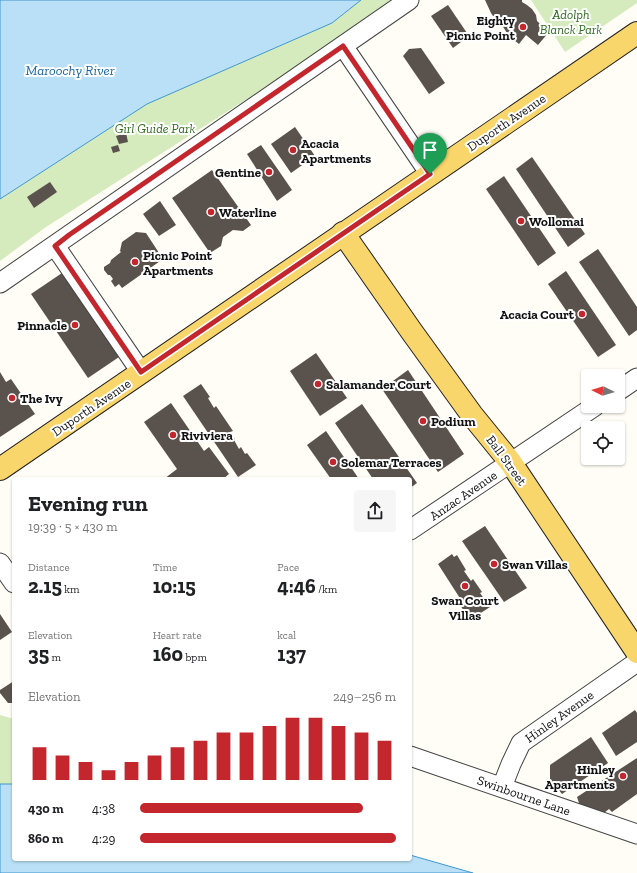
<!DOCTYPE html>
<meta charset="utf-8">
<style>
:root{--surface:#fff;--page:#f6f6f6;--text:#202124;--muted:#757577;--accent:#c4262e}
body{margin:0;font-family:"Zilla Slab",serif;background:var(--page);color:var(--text);height:100vh;display:flex;flex-direction:column;font-size:15px;white-space:nowrap}
*{box-sizing:border-box;margin:0}
p{font-size:13px;color:var(--muted)}
.icon{flex:none;width:22px;height:22px;fill:none;stroke:currentColor;stroke-width:2;stroke-linecap:round;stroke-linejoin:round}
.map{position:relative;flex:1;overflow:hidden}
.sheet{position:absolute;left:12px;top:477px;width:400px;height:384px;display:flex;flex-direction:column;background:var(--surface);border-radius:4px;box-shadow:0 1px 3px #0004}
.sheet>*{flex:none}
.needle{width:26px;rotate:275deg}
.buttons{position:absolute;left:581px;top:369px;display:grid;gap:8px}
.buttons a{display:grid;place-items:center;width:44px;height:44px;border-radius:4px;background:var(--surface);box-shadow:0 1px 3px #0004;font-size:20px}
.pin{position:absolute;display:grid;place-items:center;width:34px;height:34px;color:#fff;margin:-41px -17px;border-radius:50% 50% 50% 0;rotate:-45deg;box-shadow:0 0 4px #0007}
.pin .icon{rotate:45deg}
.round{display:grid;place-items:center;flex:none;width:42px;height:42px;border-radius:4px;background:var(--page)}
.summary{display:flex;align-items:center;justify-content:space-between;height:68px;padding:0 16px}
h1{font-size:22px;font-weight:700;line-height:30px}
.stats{display:grid;grid-template-columns:repeat(3,1fr);gap:6px;height:68px;padding:4px 16px}
.stats div{display:grid;align-content:center}
.stats b{font-size:20px;font-weight:700}
.stats small{font-size:11px;font-weight:400}
.stats p{font-size:11px}
.chart{height:112px;padding:8px 16px}
.chart p{display:flex;justify-content:space-between}
.chart svg{width:100%;height:72px;margin-top:4px;stroke:var(--accent);stroke-width:6}
ul{padding:0 16px;list-style:none;font-size:13px}
li{display:grid;grid-template-columns:64px 48px 1fr;align-items:center;height:30px}
li i{height:10px;border-radius:5px;background:var(--accent)}
.map>svg:first-child{display:block}
.green{fill:#d5ebbd}
.water{fill:#b9e0f7;stroke:#3f96cf}
.building{fill:#5a524d}
.lines{fill:none;stroke-linecap:round;stroke-linejoin:round}
.minor-casing{stroke:#444;stroke-width:21}
.major-casing{stroke:#222;stroke-width:24}
.minor{stroke:#fff;stroke-width:19}
.major{stroke:#f9d66b;stroke-width:22}
.route-casing{stroke:#fff;stroke-width:8}
.route{stroke:#c4262e;stroke-width:5}
.poi-dot{fill:#c4262e;stroke:#fff;stroke-width:1.5}
.labels{text-anchor:middle;stroke-width:4;stroke-linejoin:round;paint-order:stroke}
.park-label{font-size:13px;font-style:italic;fill:#2f6b1f;stroke:#fff}
.poi-label{font-size:13px;font-weight:bold;fill:#111;stroke:#fff;text-anchor:start}
.street-label{font-size:13px;fill:#111;stroke:#fff}
.water-label{font-size:14px;font-style:italic;fill:#1768a6;stroke:#fff}
</style>
<div class="map">
<svg width="637" height="873" viewBox="0 0 637 873">
<rect width="100%" height="100%" fill="#fffdf5"/>
<!-- green -->
<g class="green">
<path d="M361,0H398L346,36L46,227L0,261V199L147,104L332,23Z"/>
<path d="M531,0H637V3L565,52Z"/>
<path d="M0,715L14,719V784H0Z"/>
</g>
<!-- water -->
<g class="water">
<path d="M0,0H361L332,23L147,104L0,199Z"/>
<path d="M0,784H14V859H410V855L473,873H0Z"/>
</g>
<!-- building -->
<g class="building">
<path d="M485,0H522V2L527,5L532,9L536,15L537,21L549,32L538,45L526,35L519,44L509,36L496,16H493L491,13Z"/>
<path d="M448,5L469,36L453,48L431,16Z"/>
<path d="M421,48L445,83L429,94L403,56L409,49Z"/>
<path d="M295,127L315,156L291,173L271,144Z"/>
<path d="M126,133L128,142L119,144L116,136Z"/>
<path d="M118,145L120,151L113,153L111,147Z"/>
<path d="M261,145L292,190L277,201L247,154Z"/>
<path d="M532,157L585,234L568,247L516,169Z"/>
<path d="M212,170L251,225L243,231L233,230L223,237L221,246L210,253L172,198Z"/>
<path d="M504,176L556,253L538,266L486,189Z"/>
<path d="M50,182L57,192L34,208L27,197Z"/>
<path d="M160,201L176,225L159,236L143,214Z"/>
<path d="M136,232L146,233L163,259L122,288L119,284L115,287L111,281L113,279L110,275H108L104,270V267L110,263L111,260L121,252L120,251L122,242Z"/>
<path d="M598,249L637,307V330L629,336L579,262Z"/>
<path d="M566,271L616,345L598,357L548,284Z"/>
<path d="M62,273L119,357L88,378L31,294Z"/>
<path d="M316,353L347,398L320,416L290,371Z"/>
<path d="M408,370L464,454L438,472L382,389Z"/>
<path d="M0,372L6,382L11,379L35,414L0,437Z"/>
<path d="M201,384L210,397L208,398L214,408L216,406L233,431L230,432L235,439L234,440L239,449L241,447L245,454L247,453L256,465L238,477L183,396Z"/>
<path d="M171,403L204,451L209,447L229,474L223,479H164L177,469L144,422Z"/>
<path d="M362,404L417,483L410,488V479H373L335,423Z"/>
<path d="M326,431L359,479H331L307,445Z"/>
<path d="M485,526L527,588L504,602L462,541Z"/>
<path d="M452,554L454,557L457,555L466,570L464,571L471,581L473,579L482,592L480,593L490,607L470,620L460,605L463,603L438,564Z"/>
<path d="M0,614L12,632L0,640Z"/>
<path d="M14,681V703H8L0,693V690Z"/>
<path d="M635,710L637,713V742L616,756L602,733Z"/>
<path d="M591,737L608,763L562,794L550,779V765Z"/>
<path d="M637,758V794L612,812L609,809L604,813L580,806L577,797Z"/>
</g>
<g class="lines">
<defs>
<g id="minor">
<path d="M343,46L430,174"/>
<path d="M55,246L141,372"/>
<path d="M0,283L409,0"/>
<path d="M618,391L637,378"/>
<path d="M410,530L595,406"/>
<path d="M0,563L14,583"/>
<path d="M410,756L637,834"/>
<path d="M502,787L511,764L521,743L637,662"/>
</g>
<g id="major">
<path d="M343,233L412,332L472,415L511,463L637,652"/>
<path d="M0,469L637,33"/>
</g>
</defs>
<!-- minor casing -->
<use href="#minor" class="minor-casing"/>
<!-- major casing -->
<use href="#major" class="major-casing"/>
<!-- minor -->
<use href="#minor" class="minor"/>
<!-- major -->
<use href="#major" class="major"/>
</g>
<g class="lines">
<defs>
<path id="route" d="M343,46L430,174L141,372L55,246L69,235Z"/>
</defs>
<!-- route casing -->
<use href="#route" class="route-casing"/>
<!-- route -->
<use href="#route" class="route"/>
</g>
<!-- markers -->
<g class="poi-dot">
<circle cx="523" cy="27" r="4"/>
<circle cx="293" cy="150" r="4"/>
<circle cx="269" cy="172" r="4"/>
<circle cx="211" cy="212" r="4"/>
<circle cx="521" cy="221" r="4"/>
<circle cx="135" cy="262" r="4"/>
<circle cx="582" cy="314" r="4"/>
<circle cx="75" cy="325" r="4"/>
<circle cx="318" cy="384" r="4"/>
<circle cx="12" cy="398" r="4"/>
<circle cx="423" cy="421" r="4"/>
<circle cx="173" cy="435" r="4"/>
<circle cx="333" cy="462" r="4"/>
<circle cx="494" cy="564" r="4"/>
<circle cx="465" cy="586" r="4"/>
<circle cx="623" cy="776" r="4"/>
</g>
<g class="labels">
<!-- park labels -->
<g class="park-label">
<text x="571" y="19">Adolph<tspan x="571" dy="15">Blanck Park</tspan></text>
<text x="155" y="133">Girl Guide Park</text>
</g>
<!-- poi labels -->
<g class="poi-label">
<text x="515" y="25" text-anchor="end">Eighty<tspan x="515" dy="15">Picnic Point</tspan></text>
<text x="301" y="148">Acacia<tspan x="301" dy="15">Apartments</tspan></text>
<text x="261" y="177" text-anchor="end">Gentine</text>
<text x="219" y="217">Waterline</text>
<text x="529" y="226">Wollomai</text>
<text x="143" y="260">Picnic Point<tspan x="143" dy="15">Apartments</tspan></text>
<text x="574" y="319" text-anchor="end">Acacia Court</text>
<text x="67" y="330" text-anchor="end">Pinnacle</text>
<text x="326" y="389">Salamander Court</text>
<text x="20" y="403">The Ivy</text>
<text x="431" y="426">Podium</text>
<text x="181" y="440">Riviviera</text>
<text x="341" y="467">Solemar Terraces</text>
<text x="502" y="569">Swan Villas</text>
<text x="465" y="605" text-anchor="middle">Swan Court<tspan x="465" dy="15">Villas</tspan></text>
<text x="615" y="774" text-anchor="end">Hinley<tspan x="615" dy="15">Apartments</tspan></text>
</g>
<!-- street labels -->
<g class="street-label">
<text transform="translate(506 122) rotate(-34)" y="5">Duporth Avenue</text>
<text transform="translate(91 407) rotate(-34)" y="5">Duporth Avenue</text>
<text transform="translate(507 460) rotate(54)" y="5">Ball Street</text>
<text transform="translate(463 495) rotate(-34)" y="5">Anzac Avenue</text>
<text transform="translate(559 716) rotate(-35)" y="5">Hinley Avenue</text>
<text transform="translate(524 795) rotate(19)" y="5">Swinbourne Lane</text>
</g>
<!-- water labels -->
<g class="water-label">
<text x="70" y="75">Maroochy River</text>
</g>
</g>
</svg>
<div class="buttons">
<a><svg class="needle" viewBox="-14 -14 28 28"><path d="M0-13l5 13h-10z" fill="#e53935"/><path d="M0 13l5-13h-10z" fill="#757577"/></svg></a>
<a><svg class="icon" aria-label="locate" viewBox="0 0 24 24"><circle cx="12" cy="12" r="6"/><path d="M12 2v4M12 18v4M2 12h4M18 12h4"/></svg></a>
</div>
<div class="pin" style="left:430px;top:174px;background:#1e9e55"><svg class="icon" aria-label="arrive" viewBox="0 0 24 24"><path d="M6 21V4h12l-3 4 3 4H6"/></svg></div>
<section class="sheet">
<div class="summary"><div><h1>Evening run</h1><p>19:39 · 5 × 430 m</p></div><a class="round"><svg class="icon" aria-label="share" viewBox="0 0 24 24"><path d="M12 15V3M7 8l5-5 5 5M5 13v7h14v-7"/></svg></a></div>
<div class="stats">
<div><p>Distance</p><b>2.15<small> km</small></b></div>
<div><p>Time</p><b>10:15</b></div>
<div><p>Pace</p><b>4:46<small> /km</small></b></div>
</div>
<div class="stats">
<div><p>Elevation</p><b>35<small> m</small></b></div>
<div><p>Heart rate</p><b>160<small> bpm</small></b></div>
<div><p>kcal</p><b>137</b></div>
</div>
<div class="chart"><p><span>Elevation</span>249–256 m</p>
<svg viewBox="0 0 160 44" preserveAspectRatio="none"><path d="M5 44V24M15 44V29M25 44V33M35 44V38M45 44V33M55 44V29M65 44V24M75 44V20M85 44V15M95 44V15M105 44V11M115 44V6M125 44V6M135 44V11M145 44V15M155 44V20"/></svg>
</div>
<ul>
<li><b>430 m</b>4:38<i style="width:87%"></i></li>
<li><b>860 m</b>4:29<i style="width:100%"></i></li>
</ul>
</section>
</div>
